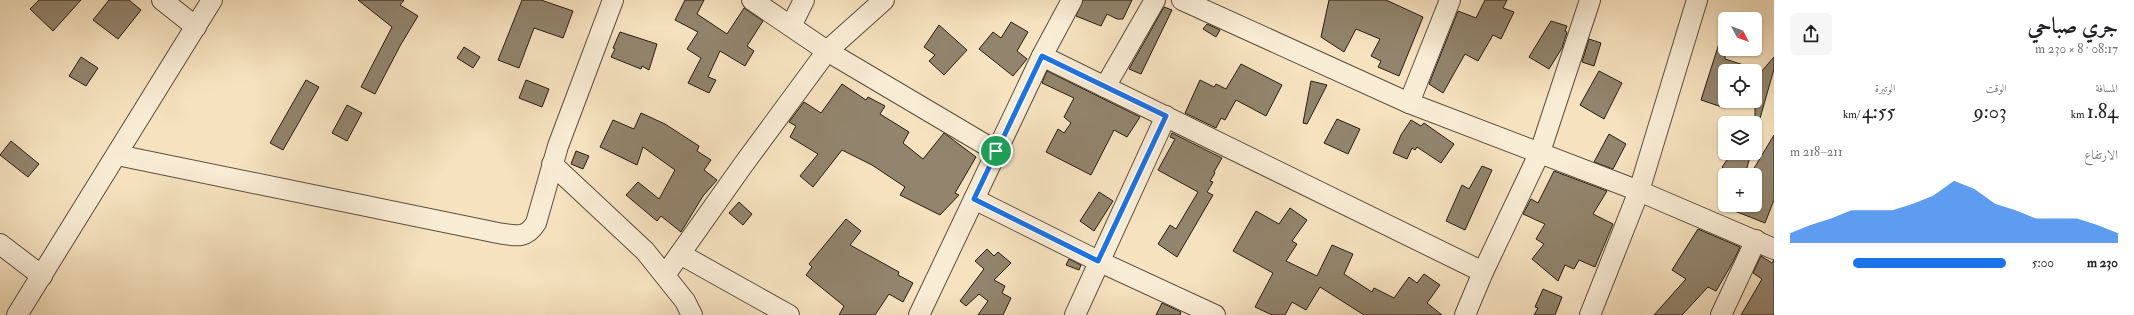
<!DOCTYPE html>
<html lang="ar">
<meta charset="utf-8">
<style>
:root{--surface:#fff;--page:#f6f6f6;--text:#202124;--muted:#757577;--accent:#1a73e8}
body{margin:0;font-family:"IM FELL Double Pica",Amiri,serif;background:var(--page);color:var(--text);direction:rtl;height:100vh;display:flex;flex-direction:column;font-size:15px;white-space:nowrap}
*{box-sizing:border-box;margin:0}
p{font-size:13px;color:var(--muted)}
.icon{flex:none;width:22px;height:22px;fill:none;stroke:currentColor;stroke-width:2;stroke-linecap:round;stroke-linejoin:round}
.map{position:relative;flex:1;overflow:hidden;direction:ltr}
.drawer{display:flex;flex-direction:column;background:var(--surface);width:360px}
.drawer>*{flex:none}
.needle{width:26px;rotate:131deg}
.fabs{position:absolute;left:1718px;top:12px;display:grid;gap:8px}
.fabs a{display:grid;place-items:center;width:44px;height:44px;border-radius:6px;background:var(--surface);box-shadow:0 1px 3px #0004;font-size:20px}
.pin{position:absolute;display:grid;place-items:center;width:34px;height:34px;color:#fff;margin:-17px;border:2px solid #fff;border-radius:50%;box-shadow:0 1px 4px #0007}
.round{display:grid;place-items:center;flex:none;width:42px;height:42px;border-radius:6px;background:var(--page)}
.overview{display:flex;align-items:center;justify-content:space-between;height:68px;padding:0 16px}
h1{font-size:22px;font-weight:600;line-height:30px}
.stats{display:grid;grid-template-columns:repeat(3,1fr);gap:6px;height:68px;padding:4px 16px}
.stats div{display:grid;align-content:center}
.stats b{font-size:20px;font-weight:600}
.stats small{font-size:11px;font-weight:400}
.stats p{font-size:11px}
.chart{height:112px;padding:8px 16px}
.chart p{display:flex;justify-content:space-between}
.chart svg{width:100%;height:72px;margin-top:4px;fill:var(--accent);opacity:.7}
ul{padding:0 16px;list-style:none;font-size:13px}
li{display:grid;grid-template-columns:64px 48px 1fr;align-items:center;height:30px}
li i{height:10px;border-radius:5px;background:var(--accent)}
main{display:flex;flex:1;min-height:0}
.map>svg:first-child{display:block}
.building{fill:#92846d;stroke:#261e14}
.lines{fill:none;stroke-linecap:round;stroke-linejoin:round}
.minor-casing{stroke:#5a4f3f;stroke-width:22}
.minor{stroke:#f9ecd5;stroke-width:20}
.route-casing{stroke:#fff;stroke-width:8}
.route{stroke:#1a73e8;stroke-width:5}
</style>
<main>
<section class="drawer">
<div class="overview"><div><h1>جري صباحي</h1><p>08:17 · 8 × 230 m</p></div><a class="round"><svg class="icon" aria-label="share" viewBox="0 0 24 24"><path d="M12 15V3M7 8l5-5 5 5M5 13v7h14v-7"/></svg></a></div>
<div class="stats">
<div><p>المسافة</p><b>1.84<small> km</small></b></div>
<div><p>الوقت</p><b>9:03</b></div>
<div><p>الوتيرة</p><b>4:55<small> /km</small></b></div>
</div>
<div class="chart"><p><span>الارتفاع</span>211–218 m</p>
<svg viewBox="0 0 160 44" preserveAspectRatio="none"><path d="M0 44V38L10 33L20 29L30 24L40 24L50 24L60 20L70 15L80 6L90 11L100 20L110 24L120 29L130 29L140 29L150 33L160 38V44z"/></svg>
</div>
<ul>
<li><b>230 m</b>5:00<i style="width:71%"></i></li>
</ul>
</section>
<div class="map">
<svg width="1774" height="315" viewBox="0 0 1774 315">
<rect width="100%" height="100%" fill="#f6e2bf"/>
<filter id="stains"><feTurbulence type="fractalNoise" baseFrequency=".005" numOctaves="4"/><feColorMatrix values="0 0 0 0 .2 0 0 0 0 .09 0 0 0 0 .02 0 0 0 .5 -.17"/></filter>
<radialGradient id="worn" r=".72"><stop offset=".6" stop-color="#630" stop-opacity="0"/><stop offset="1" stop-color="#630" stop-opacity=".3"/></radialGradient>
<!-- building -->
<g class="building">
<path d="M39,0H81L53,31L30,9Z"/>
<path d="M109,0H129L141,10L118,39L93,20Z"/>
<path d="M358,0H404L400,5L418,16L400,46L375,94L361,87L392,27Z"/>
<path d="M522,0H541L573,11L563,38L534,28L519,68L498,60Z"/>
<path d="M685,0H704L697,14L727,34L744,8L763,21L747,46L754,51L745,66L720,51L708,77L716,80L709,93L688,83L701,58L687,49L698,32L675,20Z"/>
<path d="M1083,0H1132L1123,19H1117L1107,14L1101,26L1076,16Z"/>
<path d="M1329,0H1386L1423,17L1399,76L1378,67L1381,61L1371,56L1380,39L1356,29L1344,52L1321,37Z"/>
<path d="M1485,0H1507L1503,8L1514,12L1501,39L1493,35L1478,61L1465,54L1443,93L1429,84L1458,11L1476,18Z"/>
<path d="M1164,7L1172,10L1141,74L1129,69Z"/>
<path d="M1551,21L1567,26L1565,31L1567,32L1562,48L1549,69L1529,57Z"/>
<path d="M1011,22L1028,32L1017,51L1027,59L1013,76L979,49L993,32L1001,38Z"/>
<path d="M1207,24L1220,30L1216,37L1203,29Z"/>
<path d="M939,25L967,50L944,75L929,61L935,55L924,47Z"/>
<path d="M620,32L657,44L649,70L642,66L641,69L611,57L615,49L613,48Z"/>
<path d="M1722,34L1725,35V59L1753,68V71H1725V108L1701,100Z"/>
<path d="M1589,39L1601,43L1594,66L1582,62Z"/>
<path d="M464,47L480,57L473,68L457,58Z"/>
<path d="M81,57L98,68L86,86L69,76Z"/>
<path d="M1774,57V69L1759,122L1755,121V69L1761,72Z"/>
<path d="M1241,64L1282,85L1266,116L1236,100L1225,120L1221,118L1216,128L1185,113L1200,80L1214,87L1216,84L1226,89Z"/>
<path d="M1047,71L1140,117L1127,137L1114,130L1091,175L1046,152L1058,129L1064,133L1071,123L1064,117L1074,98L1042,83Z"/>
<path d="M1599,71L1622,83L1604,119L1580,105Z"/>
<path d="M306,80L319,87L283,150L270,143Z"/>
<path d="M526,80L549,89L542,107L519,98Z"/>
<path d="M1311,81L1327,85L1307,124L1303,123Z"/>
<path d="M842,84L866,100L868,97L885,106L880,114L909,132L903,143L923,159L944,133L976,157L955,193L959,195L940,215L900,195L905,187L872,165L842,150L813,187L800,176L818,154L790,137L796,126L789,122L804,102L821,113Z"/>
<path d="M347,105L362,113L347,141L332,133Z"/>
<path d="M641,113L665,124L699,146L697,151L711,160L704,170L717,180L703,196L681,232L661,216L657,221L626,195L638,182L659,199L675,170L643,147L637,165L600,147L613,120L634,129Z"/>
<path d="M1337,119L1360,129L1348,154L1324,143Z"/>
<path d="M1411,120L1421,126L1424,123L1454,144L1441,163L1417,147L1415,150L1412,148L1407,159L1393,153L1401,135Z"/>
<path d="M1172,133L1222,158L1214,172L1215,173L1210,181L1213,182L1207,192L1213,195L1177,257L1158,244L1170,225L1176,229L1198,192L1158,170L1175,139L1170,137Z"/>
<path d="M1609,134L1626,144L1613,169L1594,162Z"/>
<path d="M1774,135V200L1765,223L1722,206L1755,205V175H1750Z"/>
<path d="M11,141L39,164L28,177L0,155Z"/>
<path d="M576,151L589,156L583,169L571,164Z"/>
<path d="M1732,153H1751L1745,175H1733L1722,167Z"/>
<path d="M1482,166L1492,170L1465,230L1446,221L1462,185L1469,189Z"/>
<path d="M1554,171L1607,191L1593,214L1613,224L1595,267L1579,260L1574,269L1565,265L1558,281L1532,259L1544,244L1536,239L1545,224L1523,214L1531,199L1538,203Z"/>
<path d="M1099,192L1113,201L1094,231L1080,221Z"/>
<path d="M739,202L752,214L743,225L729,213Z"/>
<path d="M1290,208L1307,220L1292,241L1297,244L1286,261L1317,276L1332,245L1353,254L1344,274L1372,292L1374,288L1394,298L1409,277L1417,283L1424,274L1440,285L1427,303L1442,315H1364L1320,287L1306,310L1292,302L1285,315H1272L1255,307L1273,273L1233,251L1256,211L1279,224Z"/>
<path d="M846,219L861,231L850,245L899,272L898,275L913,283L903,302L889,294L875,315H839L844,306L806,275L812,267L809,264Z"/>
<path d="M1698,229L1740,247L1733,262L1716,291L1708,287L1682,315H1654L1686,279L1672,270Z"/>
<path d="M987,249L994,256L998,252L1011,263L994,280L1005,286L1002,293L1011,298L1003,315H978L988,301L979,294L966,306L960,301L984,269L975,261Z"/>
<path d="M1761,256L1772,263L1774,260V315H1741L1762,279L1753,273Z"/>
<path d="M1069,259L1081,265L1079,270L1066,265Z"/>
<path d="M1543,289L1562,297L1555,315H1534L1538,308L1535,307Z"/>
<path d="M1162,303L1181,312L1180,315H1156Z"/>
</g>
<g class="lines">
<defs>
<g id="minor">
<path d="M162,0L196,27"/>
<path d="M752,0L827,51L996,151"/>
<path d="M1182,0L1409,103L1639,191L1774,249"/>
<path d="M791,26L804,0"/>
<path d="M1042,56L1483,272"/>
<path d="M1105,87L1155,0"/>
<path d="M1409,103L1450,0"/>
<path d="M117,155L498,233C516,236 526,239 536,223L558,146L613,0"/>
<path d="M552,164L645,251L685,301L692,315"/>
<path d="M974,199L1098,261L1215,315"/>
<path d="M0,244L42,276"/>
<path d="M680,254L789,315"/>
<path d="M665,275L743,165L827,51L884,0"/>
<path d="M17,315L212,0"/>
<path d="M919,315L1042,56L1072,0"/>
<path d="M1075,315L1166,116"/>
<path d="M1465,315L1483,272L1540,152L1590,0"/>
<path d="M1590,315L1639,191L1697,0"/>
<path d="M1721,315L1756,240"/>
</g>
</defs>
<!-- minor casing -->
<use href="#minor" class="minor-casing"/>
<!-- minor -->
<use href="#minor" class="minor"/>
</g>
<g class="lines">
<defs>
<path id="route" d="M1042,56L1166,116L1098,261L974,199Z"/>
</defs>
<!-- route casing -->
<use href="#route" class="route-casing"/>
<!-- route -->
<use href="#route" class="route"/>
</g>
<rect width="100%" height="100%" filter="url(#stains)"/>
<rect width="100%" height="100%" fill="url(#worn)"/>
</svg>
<div class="fabs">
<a><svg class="needle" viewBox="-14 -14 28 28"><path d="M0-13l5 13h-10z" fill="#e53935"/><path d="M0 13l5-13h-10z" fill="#757577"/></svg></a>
<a><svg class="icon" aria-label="locate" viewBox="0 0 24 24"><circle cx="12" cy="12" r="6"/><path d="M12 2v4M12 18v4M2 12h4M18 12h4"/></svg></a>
<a><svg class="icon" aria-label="layers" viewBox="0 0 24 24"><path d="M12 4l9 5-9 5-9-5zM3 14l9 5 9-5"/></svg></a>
<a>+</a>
</div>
<div class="pin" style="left:996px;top:151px;background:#1e9e55"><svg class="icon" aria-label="arrive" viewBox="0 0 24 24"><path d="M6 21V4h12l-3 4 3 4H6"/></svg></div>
</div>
</main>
